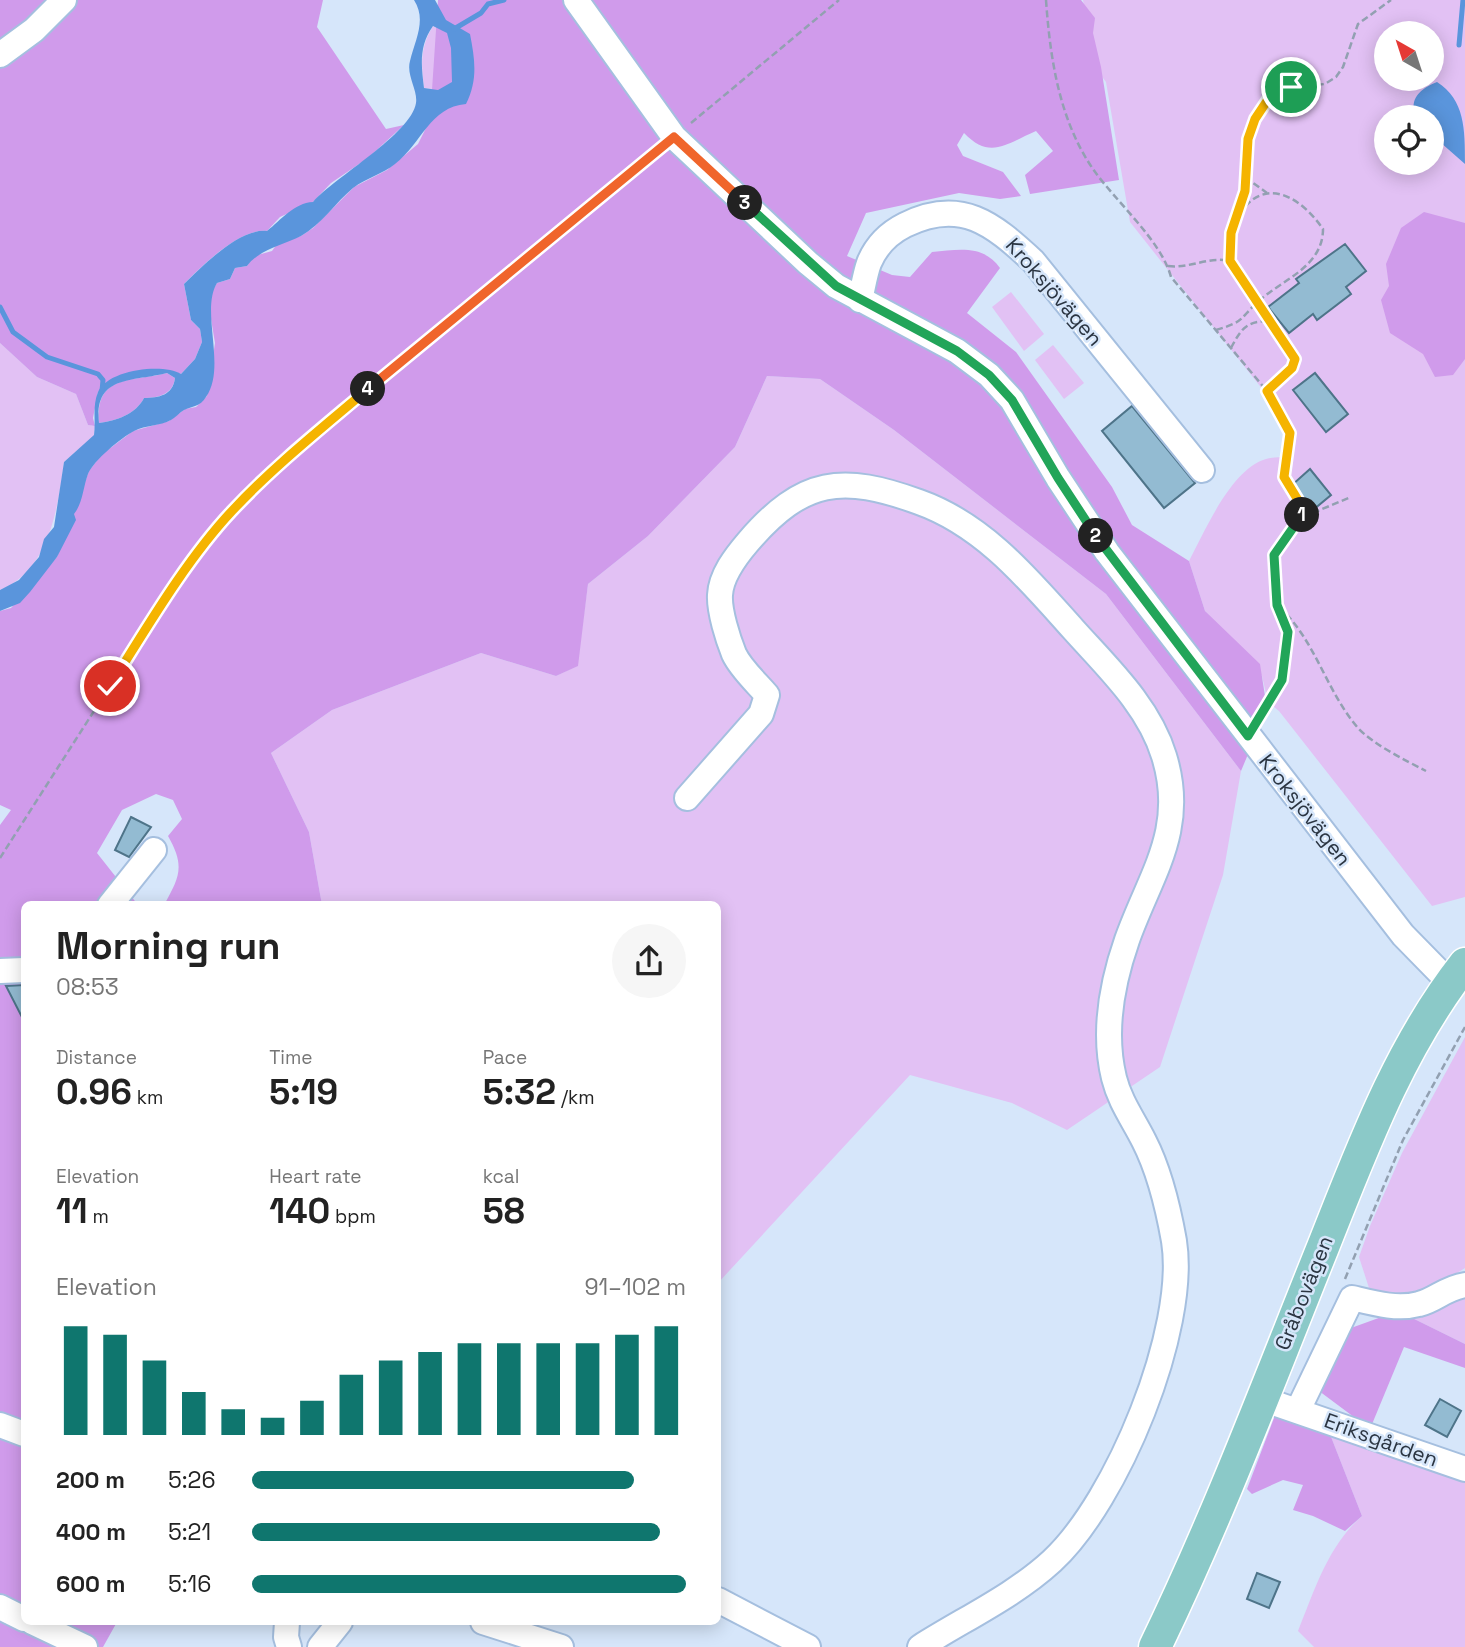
<!DOCTYPE html>
<meta charset="utf-8">
<style>
:root{--surface:#fff;--page:#f6f6f6;--text:#222;--muted:#767676;--accent:#0f766e}
body{margin:0;font-family:"Space Grotesk",sans-serif;background:var(--page);color:var(--text);height:100vh;display:flex;flex-direction:column;font-size:26px;white-space:nowrap}
*{box-sizing:border-box;margin:0}
p{font-size:23px;color:var(--muted)}
.icon{flex:none;width:38px;height:38px;fill:none;stroke:currentColor;stroke-width:2;stroke-linecap:round;stroke-linejoin:round}
.map{position:relative;flex:1;overflow:hidden}
.details{position:absolute;left:21px;top:901px;width:700px;height:724px;display:flex;flex-direction:column;background:var(--surface);border-radius:10px;box-shadow:0 4px 18px #0003}
.details>*{flex:none}
.needle{width:46px;rotate:321deg}
.buttons{position:absolute;left:1374px;top:21px;display:grid;gap:14px}
.buttons a{display:grid;place-items:center;width:70px;height:70px;border-radius:50%;background:var(--surface);box-shadow:0 4px 18px #0003;font-size:35px}
.pin{position:absolute;display:grid;place-items:center;width:60px;height:60px;color:#fff;margin:-30px;border:4px solid #fff;border-radius:50%;box-shadow:0 2px 7px #0007}
.km{position:absolute;width:35px;height:35px;margin:-18px;border-radius:50%;background:#222;color:#fff;font-size:19px;line-height:35px;text-align:center}
.round{display:grid;place-items:center;flex:none;width:74px;height:74px;border-radius:37px;background:var(--page)}
.headline{display:flex;align-items:center;justify-content:space-between;height:119px;padding:0 35px}
h1{font-size:38px;font-weight:700;line-height:52px}
.stats{display:grid;grid-template-columns:repeat(3,1fr);gap:10px;height:119px;padding:7px 35px}
.stats div{display:grid;align-content:center}
.stats b{font-size:35px;font-weight:700}
.stats small{font-size:19px;font-weight:400}
.stats p{font-size:19px}
.chart{height:196px;padding:14px 35px}
.chart p{display:flex;justify-content:space-between}
.chart svg{width:100%;height:126px;margin-top:7px;stroke:var(--accent);stroke-width:6}
ul{padding:0 35px;list-style:none;font-size:23px}
li{display:grid;grid-template-columns:112px 84px 1fr;align-items:center;height:52px}
li i{height:18px;border-radius:9px;background:var(--accent)}
.map>svg:first-child{display:block}
.green{fill:#e2c1f4;fill-rule:evenodd}
.forest{fill:#d09beb}
.water{fill:#5a95dc;fill-rule:evenodd}
.lines{fill:none;stroke-linecap:round;stroke-linejoin:round}
.stream{stroke:#5a95dc;stroke-width:5}
.building{fill:#93bbd2;stroke:#4e7489;stroke-width:2}
.minor-casing{stroke:#a5bfdf;stroke-width:28}
.major-casing{stroke:#fff;stroke-width:35}
.path{stroke:#92a0b1;stroke-width:2.5;stroke-dasharray:7 3.5;stroke-linecap:butt}
.minor{stroke:#fff;stroke-width:24}
.major{stroke:#8bc9c8;stroke-width:32}
.split-1-casing{stroke:#fff;stroke-width:14}
.split-2-casing{stroke:#fff;stroke-width:14}
.split-3-casing{stroke:#fff;stroke-width:14}
.split-4-casing{stroke:#fff;stroke-width:14}
.split-5-casing{stroke:#fff;stroke-width:14}
.split-1{stroke:#f5b400;stroke-width:9}
.split-2{stroke:#22a559;stroke-width:9}
.split-3{stroke:#22a559;stroke-width:9}
.split-4{stroke:#f0652b;stroke-width:9}
.split-5{stroke:#f5b400;stroke-width:9}
.labels{text-anchor:middle;stroke-width:5;stroke-linejoin:round;paint-order:stroke}
.street-label{font-size:21px;fill:#2b3542;stroke:#d6e6fa}
</style>
<div class="map">
<svg width="1465" height="1647" viewBox="0 0 1465 1647">
<rect width="100%" height="100%" fill="#d6e6fa"/>
<!-- green -->
<g class="green">
<path d="M1083,0H1465V897L1432,906L1279,711L1268,702L1262,676L1205,611L1189,561C1205,531 1231,469 1266,459C1273,457 1281,457 1288,457L1290,424L1130,222L1106,82L1096,69ZM1386,33H1432V79H1386ZM1386,117H1432V163H1386Z"/>
<path d="M433,26L447,33L438,90L424,88C421,64 420,47 433,26Z"/>
<path d="M1011,292L1044,334L1024,351L992,307Z"/>
<path d="M0,343L37,377L76,394L88,425L95,426L94,436L64,462C58,508 49,571 0,590Z"/>
<path d="M1053,345L1084,383L1064,399L1035,360Z"/>
<path d="M767,376L820,379L894,430L1106,594L1241,771L1223,875L1160,1067L1067,1130L1012,1103L910,1075L718,1283V905H322L309,832L271,753L332,710L481,653L556,676L577,666L588,584L648,536L735,447Z"/>
<path d="M1465,1037V1268C1432,1289 1408,1304 1369,1288L1359,1257L1370,1226L1402,1153Z"/>
<path d="M1465,1290V1344L1398,1311Z"/>
<path d="M1326,1424L1465,1477V1647H1314L1298,1631C1315,1589 1328,1546 1362,1516Z"/>
</g>
<!-- forest -->
<g class="forest">
<path d="M0,0H51L0,44Z"/>
<path d="M77,0H323L317,27L386,129L404,125L368,158L331,183L313,202L280,217L267,231C240,228 203,265 184,284L191,320L200,329L202,342L195,359L181,374C145,362 128,373 98,392L93,418L95,426L88,425L76,394L37,377L0,343V63L16,55Z"/>
<path d="M438,0H1081L1095,18L1093,33L1101,67L1119,180L1030,194L1025,175L1053,151L1036,131C1006,144 990,160 964,133L957,145L963,156L1003,172L1021,196L1000,199L959,193L866,213L847,256L892,275L910,277L932,252C958,250 983,244 1000,268L967,313L1016,352L1112,487L1132,525L1189,561L1205,611L1260,664L1267,709L1241,771L1106,594L894,430L820,379L767,376L735,447L648,536L588,584L578,666L556,676L481,653L332,710L271,753L309,832L322,905H164C180,876 185,866 168,836L182,819L173,800L156,794L122,810L97,853L138,905H24V1622H117L103,1647H0V825L11,810L0,805V611L11,608L57,557L89,471L101,455L133,431L169,421L185,409L196,407L207,396L215,343L209,307L211,293L217,283L230,279L235,268L247,266L254,256L272,251L277,244L301,236L313,228L354,187L387,170L418,144L430,120Z"/>
<path d="M1424,212L1465,223V359L1453,375L1435,377L1423,354L1390,333L1381,300L1389,286L1386,264L1401,228Z"/>
<path d="M167,373L175,378C173,394 159,398 144,398C136,414 116,421 99,423C95,374 131,382 167,373Z"/>
<path d="M1398,1311L1465,1344V1368L1404,1347L1370,1429L1315,1388L1351,1328Z"/>
<path d="M1288,1415L1326,1424L1362,1516L1345,1531L1313,1516L1293,1510L1303,1485L1283,1480L1252,1494L1247,1489L1274,1418Z"/>
</g>
<!-- water -->
<g class="water">
<path d="M414,0H435L446,20L470,34C475,60 478,80 466,104C430,107 422,143 395,164C383,174 366,178 353,188C336,202 321,225 301,236C283,245 260,249 247,266L235,268L230,279L217,283C200,311 227,367 206,397C200,407 192,406 184,410C179,413 175,418 171,420C160,426 146,425 134,431C121,438 94,460 88,474C83,487 83,503 74,514L76,520L57,557L30,592L20,603L0,611V590L19,580L39,557L44,539L54,527L64,462L94,435C96,420 92,407 98,392C108,369 164,363 181,374L195,359L202,342L200,329L191,320L184,284C204,265 239,228 267,231C281,220 294,203 313,202C335,177 411,134 416,103C418,90 406,75 410,61C415,40 427,20 414,0ZM433,26L447,33L451,48L452,82L438,90L424,88C421,64 419,46 433,26ZM167,373L175,378C173,395 159,398 144,398C136,414 116,421 99,423C94,375 132,382 167,373Z"/>
<path d="M1437,82C1465,100 1465,129 1465,164L1432,135V117H1416C1408,99 1421,88 1437,82Z"/>
</g>
<g class="lines">
<!-- stream -->
<g class="stream">
<path d="M454,29L481,13L488,4L504,0"/>
<path d="M1459,45L1463,0"/>
<path d="M0,307L13,332L47,357L98,374L103,380L102,391"/>
</g>
</g>
<!-- building -->
<g class="building">
<path d="M1345,244L1366,271L1346,287L1351,294L1317,320L1313,314L1289,333L1268,307L1299,283L1296,279Z"/>
<path d="M1315,373L1348,414L1326,432L1293,390Z"/>
<path d="M1132,406L1195,483L1164,508L1102,431Z"/>
<path d="M1310,469L1331,495L1313,510L1292,485Z"/>
<path d="M131,817L151,827L129,857L115,850Z"/>
<path d="M24,985V1021L6,986Z"/>
<path d="M1440,1399L1461,1411L1447,1437L1425,1425Z"/>
<path d="M1257,1573L1280,1582L1269,1608L1247,1599Z"/>
</g>
<g class="lines">
<defs>
<g id="minor">
<path d="M576,0L674,137L808,263L836,286L957,351L989,375L1012,400L1058,478L1107,552L1403,935L1450,983"/>
<path d="M0,55L34,30L64,0"/>
<path d="M860,300C863,288 865,274 869,263C876,246 889,233 905,225C961,197 993,224 1033,261L1202,470"/>
<path d="M687,798L761,714L767,695C757,683 741,669 734,654C728,639 719,611 720,595C721,575 736,556 748,542C803,478 842,474 919,502C984,525 1029,580 1073,629C1107,667 1149,706 1164,756C1187,830 1150,875 1127,940C1112,983 1103,1033 1114,1078C1120,1102 1133,1119 1144,1141C1160,1172 1168,1207 1174,1241C1188,1329 1117,1501 1052,1561C1014,1596 964,1619 920,1647"/>
<path d="M110,905L154,850"/>
<path d="M0,971L24,970"/>
<path d="M1262,1399L1465,1469"/>
<path d="M1298,1410L1352,1298C1373,1303 1397,1310 1419,1304C1436,1300 1445,1288 1465,1285"/>
<path d="M0,1425L24,1434"/>
<path d="M718,1600L808,1647"/>
<path d="M0,1607L24,1619"/>
<path d="M32,1622L85,1647"/>
<path d="M287,1622L286,1637L289,1647"/>
<path d="M483,1622L561,1647"/>
<path d="M320,1647L340,1622"/>
</g>
<path id="major" d="M1155,1647C1218,1517 1269,1381 1323,1247C1362,1149 1399,1048 1465,964"/>
</defs>
<!-- minor casing -->
<use href="#minor" class="minor-casing"/>
<!-- major casing -->
<use href="#major" class="major-casing"/>
<!-- path -->
<g class="path">
<path d="M1046,0C1050,57 1059,120 1093,169C1115,201 1161,240 1171,277L1267,391L1282,414L1290,433L1284,477L1301,505L1303,517L1274,555L1277,605L1288,632L1282,680L1260,715"/>
<path d="M1275,89L1325,84L1336,77L1343,67L1358,24L1391,0"/>
<path d="M691,123L839,0"/>
<path d="M1245,177L1267,193"/>
<path d="M1238,214C1245,189 1242,163 1248,138C1255,110 1277,87 1291,62"/>
<path d="M1168,266C1189,269 1209,256 1229,261L1295,359C1291,373 1278,385 1265,392"/>
<path d="M1216,330C1247,321 1239,318 1260,300C1284,279 1323,266 1323,229C1301,197 1263,173 1237,218C1229,230 1230,247 1229,261"/>
<path d="M1231,348C1242,327 1247,321 1271,321"/>
<path d="M1303,517L1351,497"/>
<path d="M1279,607C1315,639 1326,691 1358,728C1374,745 1405,760 1426,771"/>
<path d="M0,858L165,600L231,511L318,431L658,150"/>
<path d="M1345,1279L1403,1140L1465,1027"/>
</g>
<!-- minor -->
<use href="#minor" class="minor"/>
<!-- major -->
<use href="#major" class="major"/>
</g>
<g class="lines">
<defs>
<path id="split-1" d="M1291,87L1275,89L1255,119L1248,139L1245,191L1231,233L1230,261L1295,359L1292,368L1267,391L1290,433L1284,477L1301,505L1302,515"/>
<path id="split-2" d="M1096,536L1248,736L1282,680L1288,632L1277,605L1274,555L1302,515"/>
<path id="split-3" d="M745,203L836,286L957,351L989,375L1012,400L1058,478L1096,536"/>
<path id="split-4" d="M368,389L674,137L745,203"/>
<path id="split-5" d="M110,686C146,629 186,560 232,511C273,467 322,428 368,389"/>
</defs>
<!-- split-1 casing -->
<use href="#split-1" class="split-1-casing"/>
<!-- split-2 casing -->
<use href="#split-2" class="split-2-casing"/>
<!-- split-3 casing -->
<use href="#split-3" class="split-3-casing"/>
<!-- split-4 casing -->
<use href="#split-4" class="split-4-casing"/>
<!-- split-5 casing -->
<use href="#split-5" class="split-5-casing"/>
<!-- split-1 -->
<use href="#split-1" class="split-1"/>
<!-- split-2 -->
<use href="#split-2" class="split-2"/>
<!-- split-3 -->
<use href="#split-3" class="split-3"/>
<!-- split-4 -->
<use href="#split-4" class="split-4"/>
<!-- split-5 -->
<use href="#split-5" class="split-5"/>
</g>
<g class="labels">
<!-- street labels -->
<g class="street-label">
<text transform="translate(1054 292) rotate(49)" y="7">Kroksjövägen</text>
<text transform="translate(1305 810) rotate(52)" y="7">Kroksjövägen</text>
<text transform="translate(1304 1293) rotate(-68)" y="7">Gråbovägen</text>
<text transform="translate(1381 1440) rotate(20)" y="7">Eriksgården</text>
</g>
</g>
</svg>
<div class="buttons">
<a><svg class="needle" viewBox="-14 -14 28 28"><path d="M0-13l5 13h-10z" fill="#e53935"/><path d="M0 13l5-13h-10z" fill="#767676"/></svg></a>
<a><svg class="icon" aria-label="locate" viewBox="0 0 24 24"><circle cx="12" cy="12" r="6"/><path d="M12 2v4M12 18v4M2 12h4M18 12h4"/></svg></a>
</div>
<div class="pin" style="left:1291px;top:87px;background:#1e9e55"><svg class="icon" aria-label="arrive" viewBox="0 0 24 24"><path d="M6 21V4h12l-3 4 3 4H6"/></svg></div>
<div class="pin" style="left:110px;top:686px;background:#d93025"><svg class="icon" aria-label="check" viewBox="0 0 24 24"><path d="M5 12l5 5 9-10"/></svg></div>
<b class="km" style="left:1302px;top:515px">1</b>
<b class="km" style="left:1096px;top:536px">2</b>
<b class="km" style="left:745px;top:203px">3</b>
<b class="km" style="left:368px;top:389px">4</b>
<section class="details">
<div class="headline"><div><h1>Morning run</h1><p>08:53</p></div><a class="round"><svg class="icon" aria-label="share" viewBox="0 0 24 24"><path d="M12 15V3M7 8l5-5 5 5M5 13v7h14v-7"/></svg></a></div>
<div class="stats">
<div><p>Distance</p><b>0.96<small> km</small></b></div>
<div><p>Time</p><b>5:19</b></div>
<div><p>Pace</p><b>5:32<small> /km</small></b></div>
</div>
<div class="stats">
<div><p>Elevation</p><b>11<small> m</small></b></div>
<div><p>Heart rate</p><b>140<small> bpm</small></b></div>
<div><p>kcal</p><b>58</b></div>
</div>
<div class="chart"><p><span>Elevation</span>91–102 m</p>
<svg viewBox="0 0 160 44" preserveAspectRatio="none"><path d="M5 44V6M15 44V9M25 44V18M35 44V29M45 44V35M55 44V38M65 44V32M75 44V23M85 44V18M95 44V15M105 44V12M115 44V12M125 44V12M135 44V12M145 44V9M155 44V6"/></svg>
</div>
<ul>
<li><b>200 m</b>5:26<i style="width:88%"></i></li>
<li><b>400 m</b>5:21<i style="width:94%"></i></li>
<li><b>600 m</b>5:16<i style="width:100%"></i></li>
</ul>
</section>
</div>
